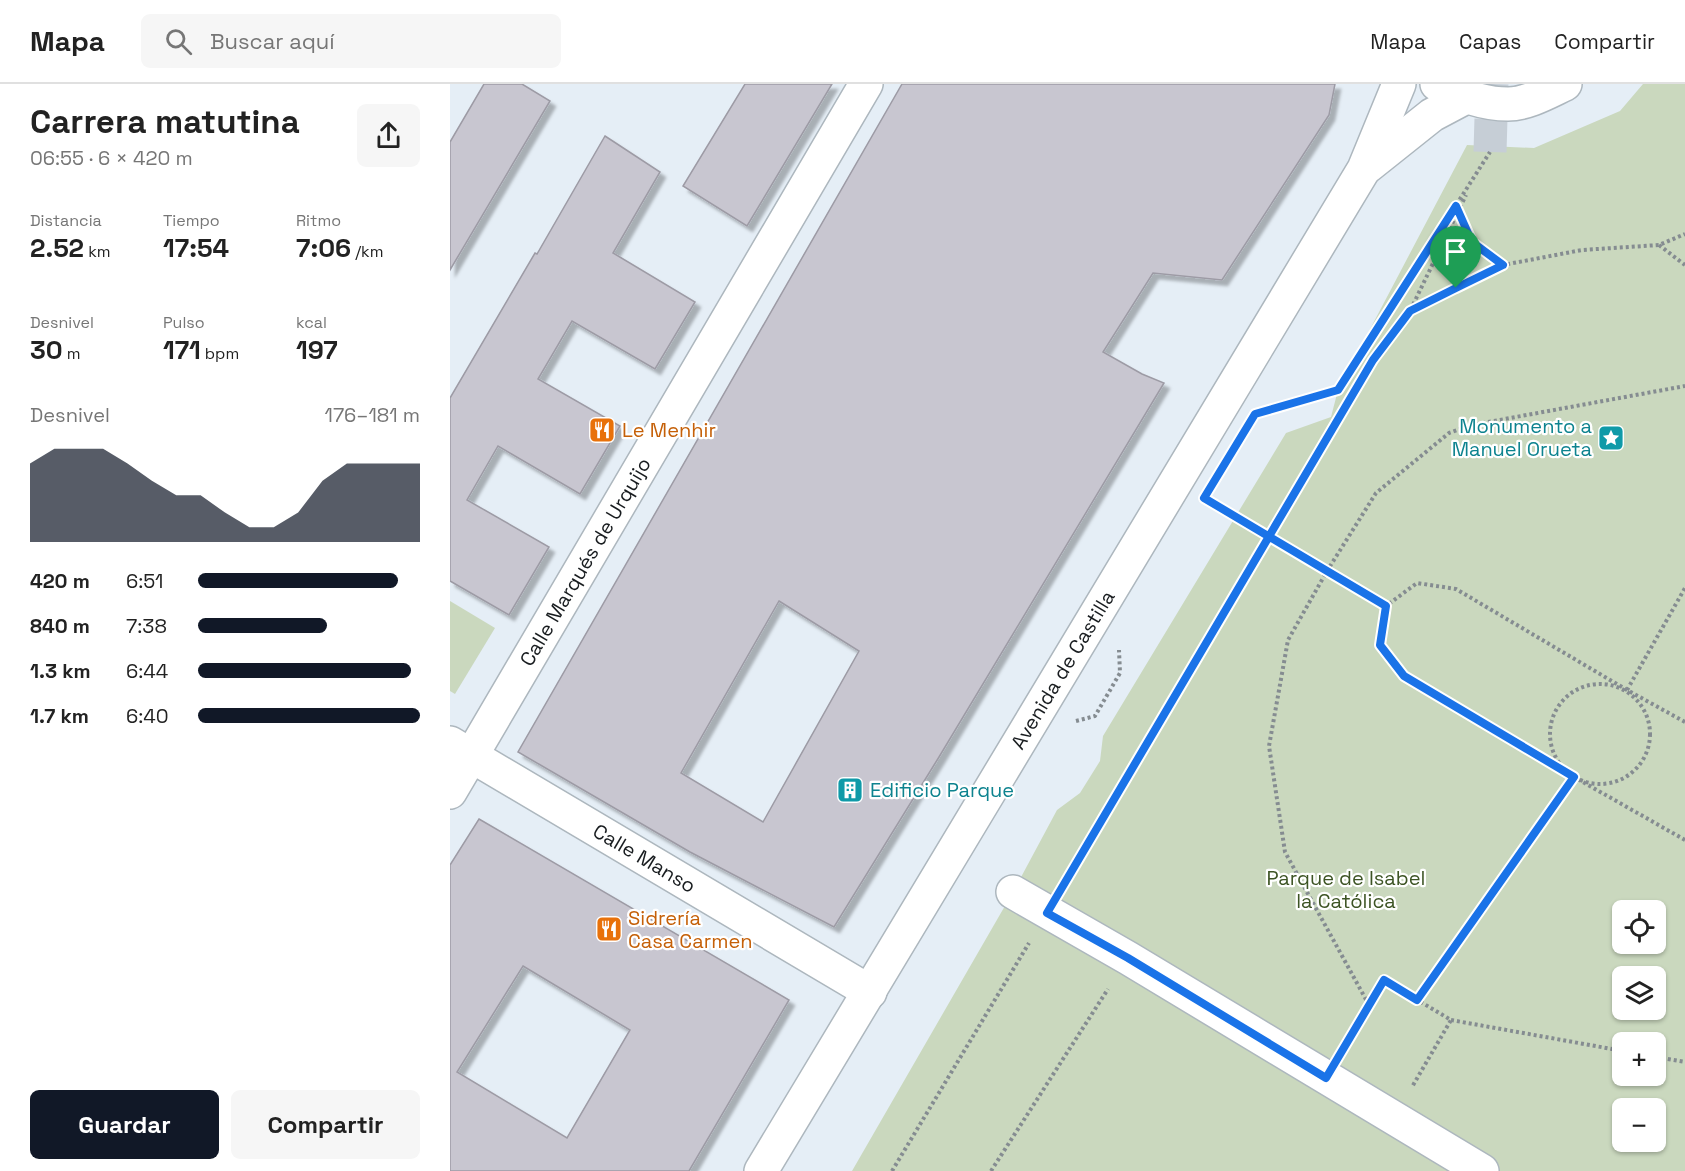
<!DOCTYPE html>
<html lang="es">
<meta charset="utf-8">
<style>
:root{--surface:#fff;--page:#f6f6f6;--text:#222;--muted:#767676;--line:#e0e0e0;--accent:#111827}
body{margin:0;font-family:"Space Grotesk",sans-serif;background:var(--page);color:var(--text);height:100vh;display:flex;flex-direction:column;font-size:22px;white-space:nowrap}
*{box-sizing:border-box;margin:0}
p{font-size:20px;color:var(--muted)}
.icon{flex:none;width:33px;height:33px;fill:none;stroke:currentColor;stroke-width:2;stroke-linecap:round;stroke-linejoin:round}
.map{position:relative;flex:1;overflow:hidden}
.sheet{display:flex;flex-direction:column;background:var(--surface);width:450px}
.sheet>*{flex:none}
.controls{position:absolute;left:1162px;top:816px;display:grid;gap:12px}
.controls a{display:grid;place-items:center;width:54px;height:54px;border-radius:9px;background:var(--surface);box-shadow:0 2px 4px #0004;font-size:30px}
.pin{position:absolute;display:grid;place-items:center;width:51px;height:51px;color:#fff;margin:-62px -26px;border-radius:50% 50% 50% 0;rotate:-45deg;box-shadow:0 0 6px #0007}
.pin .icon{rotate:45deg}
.round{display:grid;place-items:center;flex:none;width:63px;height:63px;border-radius:9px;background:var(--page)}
.head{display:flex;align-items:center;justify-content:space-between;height:102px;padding:0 30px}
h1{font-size:33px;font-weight:600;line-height:45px}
.figures{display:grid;grid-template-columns:repeat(3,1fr);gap:9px;height:102px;padding:6px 30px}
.figures div{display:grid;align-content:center}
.figures b{font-size:26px;font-weight:600}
.figures small{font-size:16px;font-weight:400}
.figures p{font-size:16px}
.chart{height:168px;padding:12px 30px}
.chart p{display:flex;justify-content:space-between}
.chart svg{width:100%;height:108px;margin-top:6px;fill:var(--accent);opacity:.7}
.button{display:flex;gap:12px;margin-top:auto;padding:12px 30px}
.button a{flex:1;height:69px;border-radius:9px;background:var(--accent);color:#fff;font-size:24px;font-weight:600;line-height:69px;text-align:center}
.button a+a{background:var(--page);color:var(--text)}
ul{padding:0 30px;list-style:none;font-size:20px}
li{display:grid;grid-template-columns:96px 72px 1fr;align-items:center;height:45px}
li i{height:15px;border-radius:8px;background:var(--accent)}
header{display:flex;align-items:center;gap:36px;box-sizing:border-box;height:84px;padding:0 30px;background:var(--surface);border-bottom:2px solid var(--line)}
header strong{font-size:28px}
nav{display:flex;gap:33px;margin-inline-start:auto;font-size:21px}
.search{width:420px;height:54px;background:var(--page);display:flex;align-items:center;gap:15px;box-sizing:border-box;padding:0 21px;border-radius:9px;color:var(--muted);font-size:22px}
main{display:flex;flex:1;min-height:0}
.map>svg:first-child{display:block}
.green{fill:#cad8be;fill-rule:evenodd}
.building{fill:#c8c6d0;stroke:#9d9ba5;stroke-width:1.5;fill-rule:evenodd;filter:url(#shadow)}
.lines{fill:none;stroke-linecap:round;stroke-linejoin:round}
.minor-tunnel{stroke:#c6ced6;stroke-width:33;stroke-dasharray:33 16;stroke-linecap:butt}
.minor-casing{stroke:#adb7be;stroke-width:36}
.major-casing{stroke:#adb7be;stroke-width:36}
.path{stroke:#858c91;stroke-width:4;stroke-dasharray:3 3;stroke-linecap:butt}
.minor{stroke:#fff;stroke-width:33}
.major{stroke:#fff;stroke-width:33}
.route-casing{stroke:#fff;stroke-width:12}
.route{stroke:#1a73e8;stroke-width:8}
.labels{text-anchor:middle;stroke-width:4.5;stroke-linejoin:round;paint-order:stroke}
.culture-label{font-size:20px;fill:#0d838f;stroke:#fff;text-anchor:end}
.food-label{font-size:20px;fill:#c56008;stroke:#fff;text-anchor:start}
.street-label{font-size:20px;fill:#181c1f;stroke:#fff}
.park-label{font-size:20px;fill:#3d5424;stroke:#fff}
</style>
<header>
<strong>Mapa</strong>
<div class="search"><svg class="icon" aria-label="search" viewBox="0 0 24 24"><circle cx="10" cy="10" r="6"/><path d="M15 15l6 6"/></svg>Buscar aquí</div>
<nav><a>Mapa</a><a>Capas</a><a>Compartir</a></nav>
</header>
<main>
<section class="sheet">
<div class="head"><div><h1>Carrera matutina</h1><p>06:55 · 6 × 420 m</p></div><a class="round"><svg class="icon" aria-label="share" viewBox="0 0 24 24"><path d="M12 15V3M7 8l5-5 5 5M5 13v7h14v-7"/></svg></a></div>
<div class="figures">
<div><p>Distancia</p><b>2.52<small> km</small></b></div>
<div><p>Tiempo</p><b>17:54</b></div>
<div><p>Ritmo</p><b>7:06<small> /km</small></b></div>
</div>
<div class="figures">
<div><p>Desnivel</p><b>30<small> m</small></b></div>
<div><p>Pulso</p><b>171<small> bpm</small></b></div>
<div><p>kcal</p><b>197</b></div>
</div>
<div class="chart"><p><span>Desnivel</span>176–181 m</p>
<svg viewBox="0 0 160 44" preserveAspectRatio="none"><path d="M0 44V12L10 6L20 6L30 6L40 12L50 19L60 25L70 25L80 32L90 38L100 38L110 32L120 19L130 12L140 12L150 12L160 12V44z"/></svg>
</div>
<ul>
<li><b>420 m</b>6:51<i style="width:90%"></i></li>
<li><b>840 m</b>7:38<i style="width:58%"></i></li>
<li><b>1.3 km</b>6:44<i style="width:96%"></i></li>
<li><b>1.7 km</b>6:40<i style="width:100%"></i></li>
</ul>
<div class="button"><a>Guardar</a><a>Compartir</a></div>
</section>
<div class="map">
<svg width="1235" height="1087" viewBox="0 0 1235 1087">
<defs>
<filter id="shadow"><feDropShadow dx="5.5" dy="5.5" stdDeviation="1.5" flood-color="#0004"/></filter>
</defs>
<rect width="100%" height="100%" fill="#e5eef6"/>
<!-- green -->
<g class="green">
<path d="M1193,0H1235V1087H402L563,808L607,726L630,709L650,677L653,652L836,349L881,333L888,306L1017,61L1084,64L1170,27ZM1173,826H1206V860H1173ZM1173,892H1206V926H1173ZM1173,958H1206V992H1173ZM1173,1024H1206V1058H1173Z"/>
<path d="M0,517L45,544L5,610L0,607Z"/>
</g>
<!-- building -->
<g class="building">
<path d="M34,0H72L100,17L0,186V58Z"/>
<path d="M295,0H382L297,142L233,102Z"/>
<path d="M452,0H885L879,31L772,196L703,189L653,268L692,290L714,299L489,673L384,843L240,768L68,668ZM329,517L409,567L313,738L231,689Z"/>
<path d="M155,52L210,88L163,169L245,218L205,285L122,237L88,295L170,342L130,410L48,362L17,416L99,463L59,531L0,497V314L85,169L87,170Z"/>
<path d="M29,735L339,916L239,1087H0V781ZM73,882L180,946L117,1054L7,988Z"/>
</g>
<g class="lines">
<!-- minor-tunnel -->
<path class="minor-tunnel" d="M1040,68L1042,0"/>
<defs>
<g id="minor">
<path id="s1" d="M0,659L420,908"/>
<path id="s2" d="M0,708L416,0"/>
<path d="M563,808L678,874L1032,1087"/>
</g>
<g id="major">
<path d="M987,0C1010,11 1033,20 1058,20C1077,20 1098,8 1115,0"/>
<path d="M918,82L982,31L1016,13"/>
<path id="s3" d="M311,1087L914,85L949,0"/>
</g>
</defs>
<!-- minor casing -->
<use href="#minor" class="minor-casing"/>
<!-- major casing -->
<use href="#major" class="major-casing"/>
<!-- path -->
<g class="path">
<path d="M1007,126L1021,158L1053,181"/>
<path d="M1209,161L1235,181"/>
<path d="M960,227L1053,181L1132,166L1209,161L1235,150"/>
<path d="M811,328L888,306L1040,68"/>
<path d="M756,416L936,522"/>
<circle cx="1150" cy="650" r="50"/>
<path d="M1177,606L1235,504"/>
<path d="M626,637L645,632L670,589L669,566"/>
<path d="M1235,638L1177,606L1006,505L967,499L936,522L930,561L954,592L1124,693L1235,756"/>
<path d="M617,796L923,276L960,227L1016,111"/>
<path d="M967,916L1124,694"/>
<path d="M919,921L835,768L819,662L838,556L877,487L926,409L999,349L1022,341L1235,302"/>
<path d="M1001,936L1173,967"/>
<path d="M895,963L934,896L1001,936L962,1003"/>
<path d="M1206,973L1235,978"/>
<path d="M442,1087L579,859"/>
<path d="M541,1087L658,905"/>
</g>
<!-- minor -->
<use href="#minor" class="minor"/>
<!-- major -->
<use href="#major" class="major"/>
</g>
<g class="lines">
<defs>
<path id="route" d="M1006,204L960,227L923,276L597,829L678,874L876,994L934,896L967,916L1124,693L954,592L930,561L936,522C876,486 815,450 754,414L805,330L888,306L1006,122L1022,158L1053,181L1006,204"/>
</defs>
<!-- route casing -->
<use href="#route" class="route-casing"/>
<!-- route -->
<use href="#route" class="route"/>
</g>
<!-- icons -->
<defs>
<symbol id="restaurant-square" viewBox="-11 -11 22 22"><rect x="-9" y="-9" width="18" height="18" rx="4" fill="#e8710a" stroke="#fff"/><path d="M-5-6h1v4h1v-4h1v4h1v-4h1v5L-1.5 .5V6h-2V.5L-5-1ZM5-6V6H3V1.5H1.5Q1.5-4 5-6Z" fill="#fff"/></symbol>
<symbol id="sight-square" viewBox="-11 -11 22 22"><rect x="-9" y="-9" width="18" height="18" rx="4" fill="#0f9aa8" stroke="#fff"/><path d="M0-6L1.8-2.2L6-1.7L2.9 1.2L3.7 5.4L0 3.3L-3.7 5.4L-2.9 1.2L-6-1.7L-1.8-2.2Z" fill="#fff"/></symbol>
<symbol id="building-square" viewBox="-11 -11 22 22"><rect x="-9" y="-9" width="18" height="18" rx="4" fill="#0f9aa8" stroke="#fff"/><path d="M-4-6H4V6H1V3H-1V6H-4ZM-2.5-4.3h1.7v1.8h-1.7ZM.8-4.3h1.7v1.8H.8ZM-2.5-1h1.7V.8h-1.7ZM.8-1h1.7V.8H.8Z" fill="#fff"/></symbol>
</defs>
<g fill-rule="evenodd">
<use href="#restaurant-square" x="137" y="331" width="30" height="30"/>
<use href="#sight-square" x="1146" y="339" width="30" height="30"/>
<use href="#building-square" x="385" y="691" width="30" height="30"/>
<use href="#restaurant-square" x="144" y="830" width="30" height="30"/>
</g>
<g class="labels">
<!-- culture labels -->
<g class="culture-label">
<text x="1142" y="349">Monumento a<tspan x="1142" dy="23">Manuel Orueta</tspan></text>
<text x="420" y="713" text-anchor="start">Edificio Parque</text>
</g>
<!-- food labels -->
<g class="food-label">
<text x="172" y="353">Le Menhir</text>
<text x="178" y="841">Sidrería<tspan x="178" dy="23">Casa Carmen</tspan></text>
</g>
<!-- street labels -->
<g class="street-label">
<text dy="7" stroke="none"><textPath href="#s2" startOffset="267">Calle Marqués de Urquijo</textPath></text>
<text dy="7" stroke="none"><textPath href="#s3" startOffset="585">Avenida de Castilla</textPath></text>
<text dy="7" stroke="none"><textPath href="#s1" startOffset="226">Calle Manso</textPath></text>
</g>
<!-- park labels -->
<g class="park-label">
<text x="896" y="801">Parque de Isabel<tspan x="896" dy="23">la Católica</tspan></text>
</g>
</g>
</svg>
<div class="controls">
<a><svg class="icon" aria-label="locate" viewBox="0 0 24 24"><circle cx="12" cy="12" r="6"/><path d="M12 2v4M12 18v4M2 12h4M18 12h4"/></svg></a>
<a><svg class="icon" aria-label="layers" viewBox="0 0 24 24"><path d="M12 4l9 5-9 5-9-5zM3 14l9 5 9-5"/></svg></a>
<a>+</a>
<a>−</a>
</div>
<div class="pin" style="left:1006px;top:204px;background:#1e9e55"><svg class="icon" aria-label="arrive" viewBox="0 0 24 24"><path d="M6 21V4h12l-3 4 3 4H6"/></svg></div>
</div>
</main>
